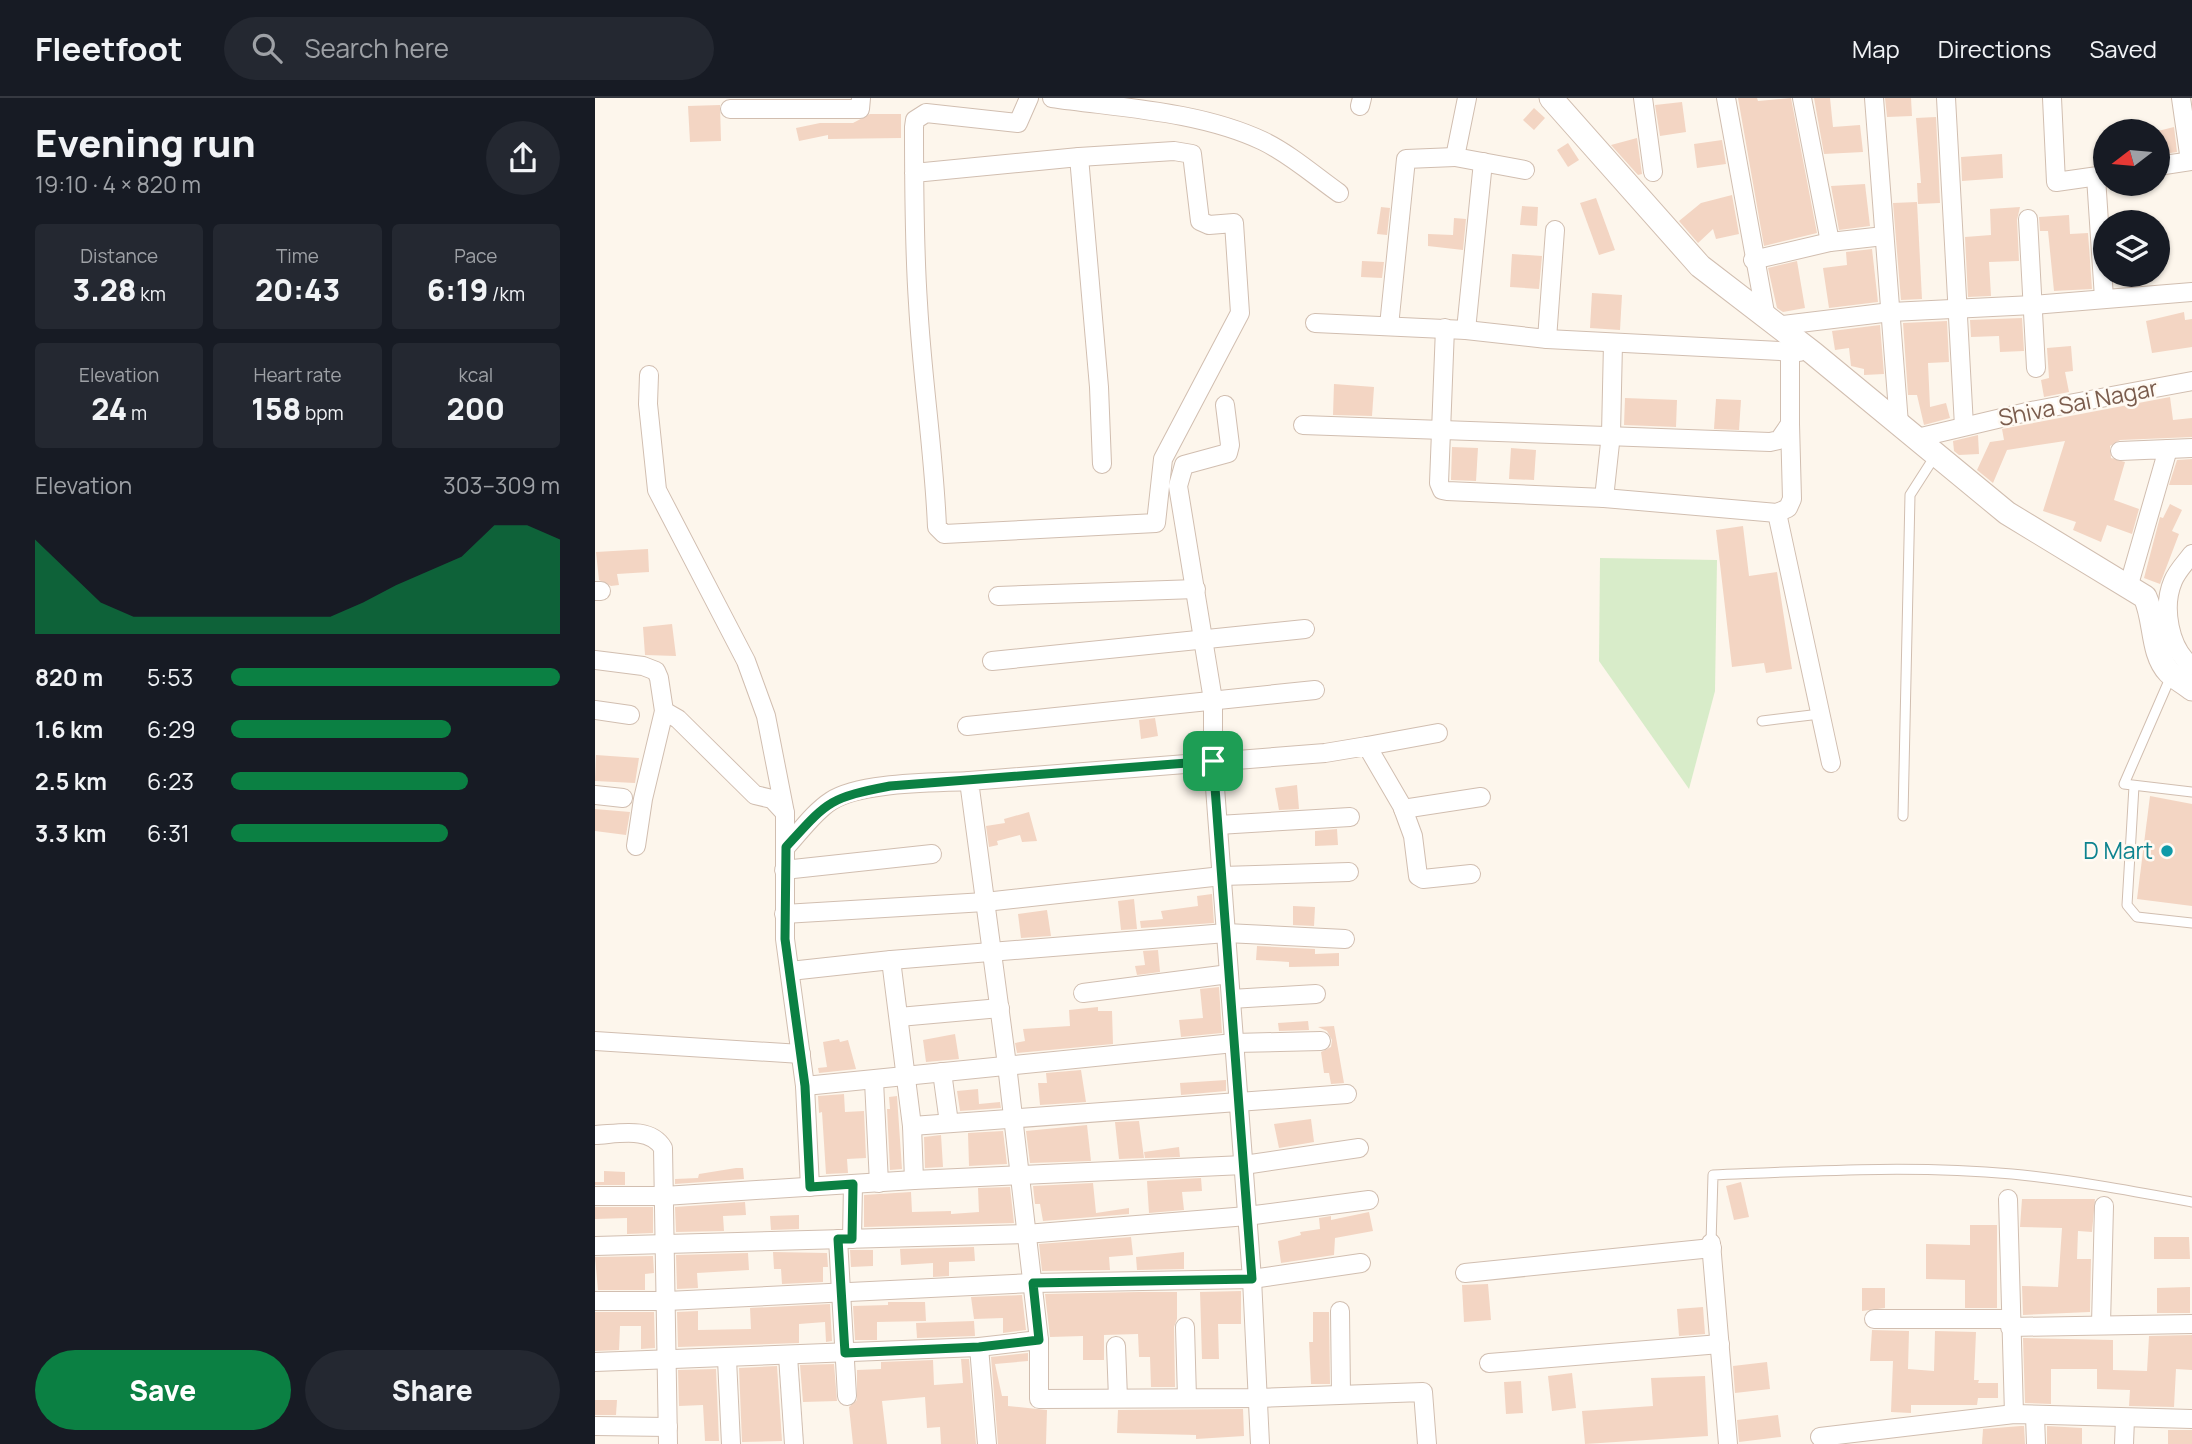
<!DOCTYPE html>
<meta charset="utf-8">
<style>
:root{--surface:#171b24;--page:#242831;--text:#f1f3f6;--muted:#9ea1a6;--line:#363941;--accent:#0b8043}
body{margin:0;font-family:Manrope,sans-serif;background:var(--page);color:var(--text);height:100vh;display:flex;flex-direction:column;font-size:26px;white-space:nowrap}
*{box-sizing:border-box;margin:0}
p{font-size:23px;color:var(--muted)}
.icon{flex:none;width:38px;height:38px;fill:none;stroke:currentColor;stroke-width:2;stroke-linecap:round;stroke-linejoin:round}
.map{position:relative;flex:1;overflow:hidden}
.details{display:flex;flex-direction:column;background:var(--surface);width:595px}
.details>*{flex:none}
.needle{width:46px;rotate:254deg}
.tools{position:absolute;left:1498px;top:21px;display:grid;gap:14px}
.tools a{display:grid;place-items:center;width:77px;height:77px;border-radius:50%;background:var(--surface);box-shadow:0 2px 5px #0004;font-size:35px}
.pin{position:absolute;display:grid;place-items:center;width:60px;height:60px;color:#fff;margin:-30px;border-radius:14px;box-shadow:0 4px 10px #0006}
.round{display:grid;place-items:center;flex:none;width:74px;height:74px;border-radius:37px;background:var(--page)}
.summary{display:flex;align-items:center;justify-content:space-between;height:119px;padding:0 35px}
h1{font-size:38px;font-weight:800;line-height:52px}
.stats{display:grid;grid-template-columns:repeat(3,1fr);gap:10px;height:119px;padding:7px 35px}
.stats div{display:grid;align-content:center;border-radius:7px;background:var(--page);text-align:center}
.stats b{font-size:30px;font-weight:800}
.stats small{font-size:19px;font-weight:400}
.stats p{font-size:19px}
.chart{height:196px;padding:14px 35px}
.chart p{display:flex;justify-content:space-between}
.chart svg{width:100%;height:126px;margin-top:7px;fill:var(--accent);opacity:.7}
.primary-button{display:flex;gap:14px;margin-top:auto;padding:14px 35px}
.primary-button a{flex:1;height:80px;border-radius:42px;background:var(--accent);color:#fff;font-size:28px;font-weight:800;line-height:80px;text-align:center}
.primary-button a+a{background:var(--page);color:var(--text)}
ul{padding:0 35px;list-style:none;font-size:23px}
li{display:grid;grid-template-columns:112px 84px 1fr;align-items:center;height:52px}
li i{height:18px;border-radius:9px;background:var(--accent)}
header{display:flex;align-items:center;gap:42px;box-sizing:border-box;height:98px;padding:0 35px;background:var(--surface);border-bottom:2px solid var(--line)}
header strong{font-size:33px}
nav{display:flex;gap:38px;margin-inline-start:auto;font-size:24px}
.search{width:490px;height:63px;background:var(--page);display:flex;align-items:center;gap:18px;box-sizing:border-box;padding:0 24px;border-radius:38px;color:var(--muted);font-size:26px}
main{display:flex;flex:1;min-height:0}
.map>svg:first-child{display:block}
.green{fill:#d8ecc9}
.building{fill:#f3d5c3}
.lines{fill:none;stroke-linecap:round;stroke-linejoin:round}
.service-casing{stroke:#d1beb0;stroke-width:11}
.minor-casing{stroke:#d1beb0;stroke-width:20}
.tertiary-casing{stroke:#d1beb0;stroke-width:25}
.service{stroke:#fff;stroke-width:9}
.minor{stroke:#fff;stroke-width:18}
.tertiary{stroke:#fff;stroke-width:23}
.route-casing{stroke:#fff;stroke-width:14}
.route{stroke:#0b8043;stroke-width:9}
.culture-dot{fill:#0f9aa8;stroke:#fffaf3;stroke-width:2.5}
.labels{text-anchor:middle;stroke-width:5;stroke-linejoin:round;paint-order:stroke}
.street-label{font-size:23px;fill:#7a5c4d;stroke:#fffaf3}
.culture-label{font-size:23px;fill:#0d838f;stroke:#fffaf3;text-anchor:end}
</style>
<header>
<strong>Fleetfoot</strong>
<div class="search"><svg class="icon" aria-label="search" viewBox="0 0 24 24"><circle cx="10" cy="10" r="6"/><path d="M15 15l6 6"/></svg>Search here</div>
<nav><a>Map</a><a>Directions</a><a>Saved</a></nav>
</header>
<main>
<section class="details">
<div class="summary"><div><h1>Evening run</h1><p>19:10 · 4 × 820 m</p></div><a class="round"><svg class="icon" aria-label="share" viewBox="0 0 24 24"><path d="M12 15V3M7 8l5-5 5 5M5 13v7h14v-7"/></svg></a></div>
<div class="stats">
<div><p>Distance</p><b>3.28<small> km</small></b></div>
<div><p>Time</p><b>20:43</b></div>
<div><p>Pace</p><b>6:19<small> /km</small></b></div>
</div>
<div class="stats">
<div><p>Elevation</p><b>24<small> m</small></b></div>
<div><p>Heart rate</p><b>158<small> bpm</small></b></div>
<div><p>kcal</p><b>200</b></div>
</div>
<div class="chart"><p><span>Elevation</span>303–309 m</p>
<svg viewBox="0 0 160 44" preserveAspectRatio="none"><path d="M0 44V11L10 22L20 33L30 38L40 38L50 38L60 38L70 38L80 38L90 38L100 33L110 27L120 22L130 17L140 6L150 6L160 11V44z"/></svg>
</div>
<ul>
<li><b>820 m</b>5:53<i style="width:100%"></i></li>
<li><b>1.6 km</b>6:29<i style="width:67%"></i></li>
<li><b>2.5 km</b>6:23<i style="width:72%"></i></li>
<li><b>3.3 km</b>6:31<i style="width:66%"></i></li>
</ul>
<div class="primary-button"><a>Save</a><a>Share</a></div>
</section>
<div class="map">
<svg width="1597" height="1346" viewBox="0 0 1597 1346">
<rect width="100%" height="100%" fill="#fdf6ec"/>
<!-- green -->
<path class="green" d="M1005,460L1122,462L1120,593L1094,691L1004,563Z"/>
<!-- building -->
<g class="building">
<path d="M1143,0H1162L1163,3L1196,0L1222,135L1169,148Z"/>
<path d="M1219,0H1235L1238,29L1265,27L1268,54L1229,56Z"/>
<path d="M1290,0H1316L1317,18L1292,19Z"/>
<path d="M1087,4L1091,34L1065,38L1060,7Z"/>
<path d="M125,7L126,43L95,44L93,8Z"/>
<path d="M939,10L950,20L939,32L928,22Z"/>
<path d="M275,16H306V40L233,41V37L204,43L201,30L225,25H258Z"/>
<path d="M1341,19L1345,105L1323,106L1322,85H1326L1321,20Z"/>
<path d="M1579,29L1582,54L1563,57V33Z"/>
<path d="M1042,40L1047,76L1043,77L1016,47Z"/>
<path d="M1127,42L1131,66L1102,70L1099,46Z"/>
<path d="M973,45L984,62L973,69L962,52Z"/>
<path d="M1407,56L1408,80L1367,83L1366,59Z"/>
<path d="M1270,86L1275,128L1244,132L1236,88Z"/>
<path d="M1137,97L1144,136L1121,141L1118,131L1103,145L1084,123L1106,105Z"/>
<path d="M1001,100L1020,152L1004,157L985,105Z"/>
<path d="M1322,104L1327,201L1306,202L1298,105Z"/>
<path d="M927,108L943,109L942,128L925,127Z"/>
<path d="M786,109L795,110L792,137L782,136Z"/>
<path d="M1425,109L1422,122L1424,163L1394,164L1396,198L1373,199L1370,139L1396,137L1395,111Z"/>
<path d="M1474,117L1475,136L1493,135L1497,191L1459,193L1453,133H1445L1444,119Z"/>
<path d="M859,120L871,121L868,152L833,148V136L858,137Z"/>
<path d="M1277,151L1283,204L1234,210L1228,170L1252,167L1251,154Z"/>
<path d="M917,156L947,158L944,191L915,189Z"/>
<path d="M767,163L789,164L787,180L766,179Z"/>
<path d="M1202,163L1210,210L1188,214L1182,210L1173,170Z"/>
<path d="M997,195L1027,197L1025,232L995,230Z"/>
<path d="M1589,214L1590,222L1597,221V249L1557,255L1551,223Z"/>
<path d="M1427,220L1429,253L1405,254L1404,238L1376,239L1375,222Z"/>
<path d="M1352,223L1354,264L1333,265L1335,309L1351,305L1355,320L1329,327L1322,297H1313L1308,225Z"/>
<path d="M1285,227L1289,276L1269,277V271L1256,268L1254,250L1240,252L1237,233Z"/>
<path d="M1476,248L1478,273L1470,274L1474,294L1449,299L1446,282L1454,280L1452,250Z"/>
<path d="M739,286L779,289L777,318L738,317Z"/>
<path d="M1575,299L1578,322L1597,320V339L1525,342L1515,348L1516,360L1530,364L1519,402L1544,411L1537,436L1512,427L1506,444L1478,432L1481,424L1448,413L1470,343L1412,352L1398,385L1382,372L1395,344L1409,342L1407,331Z"/>
<path d="M1030,300L1082,302L1081,329L1029,327Z"/>
<path d="M1121,301L1146,302L1144,332L1119,331Z"/>
<path d="M1383,337L1384,356L1364,357L1359,353L1358,343Z"/>
<path d="M857,349L883,350L881,383L856,382Z"/>
<path d="M916,350L941,352L939,382L914,381Z"/>
<path d="M1597,361V387H1574L1582,362Z"/>
<path d="M1575,406L1587,412L1577,433L1584,436L1565,486L1549,480L1565,419L1568,420Z"/>
<path d="M1148,428L1154,478L1182,474L1197,571L1171,575L1169,565L1137,569L1121,432Z"/>
<path d="M53,451L54,474L22,476L24,487L16,488L4,482L1,454Z"/>
<path d="M77,526L81,558L50,557L48,529Z"/>
<path d="M560,620L563,638L546,641L544,622Z"/>
<path d="M1,657L44,660L40,685L0,683Z"/>
<path d="M702,687L704,711L684,712L680,690Z"/>
<path d="M1555,698L1597,706V808L1542,801Z"/>
<path d="M0,711L35,714L31,737L0,733Z"/>
<path d="M434,714L442,743L427,744L425,737L402,743L403,747L394,749L391,728L410,725L409,721Z"/>
<path d="M742,731L743,747L720,748V733Z"/>
<path d="M617,796L619,825L546,830L545,823L568,821L566,813L603,808L602,798Z"/>
<path d="M539,801L542,831L526,832L523,803Z"/>
<path d="M698,808L720,809L719,828L698,827Z"/>
<path d="M452,812L456,838L426,840L423,816Z"/>
<path d="M662,848L720,851V856L744,855V868L694,869V864L661,862Z"/>
<path d="M563,852L565,874L542,877L540,868L550,867L548,853Z"/>
<path d="M624,889L627,935L586,939L584,922L608,920L605,891Z"/>
<path d="M503,909V913H517L518,946L422,955L420,945L430,943L428,931L475,928L474,912Z"/>
<path d="M713,923L714,932L684,933L683,925Z"/>
<path d="M739,928L749,985L736,986L734,975H729L726,954L736,949L737,942L732,933L723,929Z"/>
<path d="M360,936L364,961L331,964L328,942Z"/>
<path d="M244,941L245,944L253,942L261,971L224,975L223,970L232,969L228,944Z"/>
<path d="M486,972L491,1004L445,1007L443,985H452L451,975Z"/>
<path d="M631,982V993L586,997L585,985Z"/>
<path d="M383,991L384,1006L405,1004L406,1010L365,1013L362,993Z"/>
<path d="M249,996L250,1014L269,1013L271,1060L252,1061L253,1075L231,1076L227,1014L224,1015L223,998Z"/>
<path d="M302,998L307,1071L295,1072L292,1011H295L294,999Z"/>
<path d="M716,1021L719,1044L684,1050L679,1026Z"/>
<path d="M544,1023L549,1060L524,1061L520,1024Z"/>
<path d="M492,1027L496,1063L435,1065L431,1033Z"/>
<path d="M408,1033L412,1066L374,1068L373,1035Z"/>
<path d="M346,1037L348,1069L330,1070L329,1039Z"/>
<path d="M584,1049L585,1059L550,1060L549,1054Z"/>
<path d="M141,1070H148L149,1081L80,1086V1081L103,1080L104,1076Z"/>
<path d="M9,1073L30,1074V1087H0V1084H9Z"/>
<path d="M606,1080L607,1093L587,1094L589,1112L554,1115L552,1083Z"/>
<path d="M1146,1084L1154,1119L1139,1122L1131,1088Z"/>
<path d="M498,1085L501,1115L534,1110V1116L448,1123L445,1106H440L438,1088Z"/>
<path d="M415,1089L419,1125L269,1129V1097L316,1094L317,1114L356,1113V1116L384,1114L383,1090Z"/>
<path d="M1427,1101H1500L1497,1134L1483,1133L1482,1161H1496L1495,1214L1428,1217L1427,1188L1463,1189L1467,1130L1425,1129Z"/>
<path d="M150,1104L151,1117L128,1118L129,1133L81,1134L80,1109Z"/>
<path d="M0,1109H58V1135L32,1136V1120L0,1121Z"/>
<path d="M774,1114L778,1133L740,1140L739,1157L686,1165L683,1143L706,1137L705,1134L725,1131L724,1120L736,1118V1122Z"/>
<path d="M204,1117V1131L176,1132L175,1118Z"/>
<path d="M1375,1127H1402V1210H1370V1182L1331,1181V1146L1375,1147Z"/>
<path d="M536,1139L538,1157L514,1159L515,1172L447,1173L444,1146Z"/>
<path d="M1559,1139H1594L1595,1161H1559Z"/>
<path d="M379,1149L380,1163L354,1164V1178L338,1179V1165L306,1167L305,1151Z"/>
<path d="M255,1152H278V1168L256,1169Z"/>
<path d="M178,1154L232,1155L233,1169H228V1184L187,1186L186,1171H179Z"/>
<path d="M589,1154V1171L542,1172L541,1159Z"/>
<path d="M153,1155L154,1172L102,1175L103,1190L82,1191L81,1157Z"/>
<path d="M58,1158L59,1175L50,1176V1192H3L0,1159Z"/>
<path d="M893,1186L896,1222L869,1224L867,1187Z"/>
<path d="M1595,1189V1215H1562V1190Z"/>
<path d="M1267,1190H1290V1210L1267,1213Z"/>
<path d="M646,1193V1226H623L624,1261H607L605,1194Z"/>
<path d="M544,1194H582V1221L579,1229L580,1289H556L555,1259H544L543,1236L509,1237V1262H488V1238L455,1239L450,1196Z"/>
<path d="M427,1197L431,1232L408,1235V1220L379,1221L376,1199Z"/>
<path d="M293,1204H330L331,1223L282,1224V1242H260L258,1208L293,1207Z"/>
<path d="M235,1206L237,1243L231,1244L230,1224L204,1226V1245L83,1249L82,1214L103,1213V1232L156,1231L155,1210Z"/>
<path d="M1108,1209L1110,1236L1084,1238L1082,1211Z"/>
<path d="M0,1214H59L60,1250L46,1251V1228H25L24,1252L0,1253Z"/>
<path d="M718,1214H734L735,1286H716L714,1244H718Z"/>
<path d="M379,1223L380,1238L322,1240L321,1225Z"/>
<path d="M1277,1232L1314,1233L1313,1271L1339,1273L1340,1233L1381,1234L1379,1282H1384L1383,1285H1403V1300H1383L1382,1307H1316V1315L1296,1314L1298,1263H1275Z"/>
<path d="M1597,1237V1272L1581,1271L1579,1309L1534,1308L1535,1292L1502,1291V1271H1456V1306L1430,1305L1428,1240L1518,1242V1272L1552,1273L1554,1238Z"/>
<path d="M433,1255V1263L400,1266L407,1298H413V1308L452,1312L451,1346H403L396,1259Z"/>
<path d="M366,1261H374L381,1346H346L345,1329L332,1330L330,1299L287,1303L292,1346H258L254,1309L262,1302V1272L286,1271V1264L338,1262L339,1287L368,1285Z"/>
<path d="M1172,1264L1175,1291L1140,1295L1138,1268Z"/>
<path d="M239,1266L242,1303L208,1304L205,1267Z"/>
<path d="M182,1268L187,1343L147,1344L144,1270Z"/>
<path d="M121,1271L124,1343H110L108,1307L84,1308L83,1272Z"/>
<path d="M977,1275L981,1310L957,1313L953,1278Z"/>
<path d="M1110,1278L1113,1338L990,1346L987,1313L1058,1308L1056,1280Z"/>
<path d="M926,1283L928,1315L911,1316L909,1284Z"/>
<path d="M0,1302H22L21,1317H0Z"/>
<path d="M648,1311L649,1338L601,1341V1337L522,1335L523,1312Z"/>
<path d="M1183,1317L1186,1339L1144,1344L1142,1322Z"/>
<path d="M1426,1328H1429L1430,1346H1387L1388,1331Z"/>
<path d="M1452,1328L1487,1330V1346H1452Z"/>
<rect x="1573" y="1332" width="24" height="14"/>
</g>
<g class="lines">
<defs>
<g id="service">
<path d="M1576,578L1529,686L1597,694"/>
<path d="M1167,623L1225,616"/>
<path d="M1539,688L1532,807L1542,819L1597,825"/>
<path d="M1308,718L1315,397L1340,358"/>
<path d="M1116,1145L1118,1077C1217,1073 1318,1067 1417,1076C1478,1082 1537,1093 1597,1104"/>
</g>
<g id="minor">
<path d="M457,0C526,10 604,13 668,43C695,56 720,78 744,95"/>
<path d="M872,0L860,59L930,72"/>
<path d="M1048,0L1058,74"/>
<path d="M1131,0L1171,220"/>
<path d="M1207,0L1235,144"/>
<path d="M1279,0L1304,326"/>
<path d="M1351,0L1369,328"/>
<path d="M1457,0L1461,84L1510,77"/>
<path d="M1586,0L1595,63"/>
<path d="M765,8L767,0"/>
<path d="M135,11H265L266,0"/>
<path d="M484,59L504,289L507,366"/>
<path d="M1563,68L1597,63"/>
<path d="M319,75L484,59L579,53L597,56L605,123L614,127L639,125L645,215L568,361L561,425L349,436L342,429C339,354 327,280 323,205C319,146 319,88 319,29L320,22L331,15L423,25L434,0"/>
<path d="M1501,79L1509,200"/>
<path d="M1433,121L1441,270"/>
<path d="M1158,162L1235,144L1289,138"/>
<path d="M720,225L871,232L952,241L1204,254"/>
<path d="M794,228L811,61L860,59"/>
<path d="M1180,228L1296,214L1438,207L1597,194"/>
<path d="M850,230L844,385L847,392L852,393L1009,400L1182,415L1193,410L1197,401L1195,326"/>
<path d="M871,232L888,64"/>
<path d="M952,241L960,132"/>
<path d="M54,277L53,306L62,392L151,563L171,618L190,715V841L210,988L215,1089"/>
<path d="M630,307L635,347L633,355L589,367L583,388L618,602V663L657,1181L665,1346"/>
<path d="M708,327L1175,344L1184,342L1195,326V254"/>
<path d="M1322,340L1436,313L1597,283"/>
<path d="M1573,351L1597,350"/>
<path d="M1525,353L1573,351L1533,490"/>
<path d="M1009,400L1016,336L1018,245"/>
<path d="M1182,415L1236,665"/>
<path d="M1597,456C1591,464 1582,473 1578,483C1567,509 1574,551 1597,568"/>
<path d="M0,493H6"/>
<path d="M403,498L601,491"/>
<path d="M0,562L48,568L61,573L64,580L69,613L48,701L41,748"/>
<path d="M397,563L710,531"/>
<path d="M0,612L35,617"/>
<path d="M69,613L83,621L160,697L177,701L190,715"/>
<path d="M372,628L720,592"/>
<path d="M772,648L843,635"/>
<path d="M0,697L28,700"/>
<path d="M808,711L886,699"/>
<path d="M623,727L755,719"/>
<path d="M191,749C205,734 219,714 236,703C265,684 339,685 374,683"/>
<path d="M189,772L337,756"/>
<path d="M189,816L390,804L627,778L754,774"/>
<path d="M296,862L317,1028L319,1082"/>
<path d="M195,873L296,862L631,835L750,841"/>
<path d="M488,895L634,876"/>
<path d="M636,901L721,896"/>
<path d="M304,919L405,910"/>
<path d="M0,943L206,956"/>
<path d="M347,974L354,1025"/>
<path d="M279,983L284,1085"/>
<path d="M210,988L639,945L726,943"/>
<path d="M317,1028L752,996"/>
<path d="M0,1037C23,1036 55,1028 68,1050L73,1346"/>
<path d="M0,1098H69L319,1082L649,1067L764,1050"/>
<path d="M1413,1101L1419,1316"/>
<path d="M243,1141L252,1298"/>
<path d="M257,1141L258,1086"/>
<path d="M1116,1145L1133,1346"/>
<path d="M0,1148L431,1136L652,1118L774,1102"/>
<path d="M870,1175L1117,1150"/>
<path d="M0,1203H72L438,1185L657,1181L766,1165"/>
<path d="M745,1213L746,1296"/>
<path d="M1279,1221H1415"/>
<path d="M1506,1226L1509,1108"/>
<path d="M590,1229L592,1300"/>
<path d="M1415,1229L1597,1226"/>
<path d="M521,1248L523,1300"/>
<path d="M384,1249L392,1346"/>
<path d="M193,1258L199,1346"/>
<path d="M132,1261L136,1346"/>
<path d="M0,1264L384,1249L444,1242"/>
<path d="M894,1265L1125,1246"/>
<path d="M1440,1318L1441,1346"/>
<path d="M0,1328L73,1329"/>
<path d="M1225,1339L1419,1316L1597,1321"/>
<path d="M832,1346L828,1294L663,1300L444,1301V1242L412,967L374,683L730,655L772,648L807,708L818,738L823,778L828,781L876,776"/>
<path d="M1529,1346L1530,1321"/>
</g>
<path id="tertiary" d="M956,0L1105,168L1218,255L1412,415L1550,499C1561,522 1556,555 1574,574C1580,580 1590,585 1597,591"/>
</defs>
<!-- service casing -->
<use href="#service" class="service-casing"/>
<!-- minor casing -->
<use href="#minor" class="minor-casing"/>
<!-- tertiary casing -->
<use href="#tertiary" class="tertiary-casing"/>
<!-- service -->
<use href="#service" class="service"/>
<!-- minor -->
<use href="#minor" class="minor"/>
<!-- tertiary -->
<use href="#tertiary" class="tertiary"/>
</g>
<g class="lines">
<defs>
<path id="route" d="M618,663L657,1181L438,1185L444,1242L384,1249L250,1255L243,1141H257L258,1086L215,1089L210,988L190,841L191,749C233,703 233,700 295,688Z"/>
</defs>
<!-- route casing -->
<use href="#route" class="route-casing"/>
<!-- route -->
<use href="#route" class="route"/>
</g>
<!-- markers -->
<circle class="culture-dot" cx="1572" cy="753" r="7"/>
<g class="labels">
<!-- street labels -->
<g class="street-label">
<text transform="translate(1483 305) rotate(-11)" y="8">Shiva Sai Nagar</text>
</g>
<!-- culture labels -->
<g class="culture-label">
<text x="1558" y="761">D Mart</text>
</g>
</g>
</svg>
<div class="tools">
<a><svg class="needle" viewBox="-14 -14 28 28"><path d="M0-13l5 13h-10z" fill="#e53935"/><path d="M0 13l5-13h-10z" fill="#9ea1a6"/></svg></a>
<a><svg class="icon" aria-label="layers" viewBox="0 0 24 24"><path d="M12 4l9 5-9 5-9-5zM3 14l9 5 9-5"/></svg></a>
</div>
<div class="pin" style="left:618px;top:663px;background:#1e9e55"><svg class="icon" aria-label="arrive" viewBox="0 0 24 24"><path d="M6 21V4h12l-3 4 3 4H6"/></svg></div>
</div>
</main>
